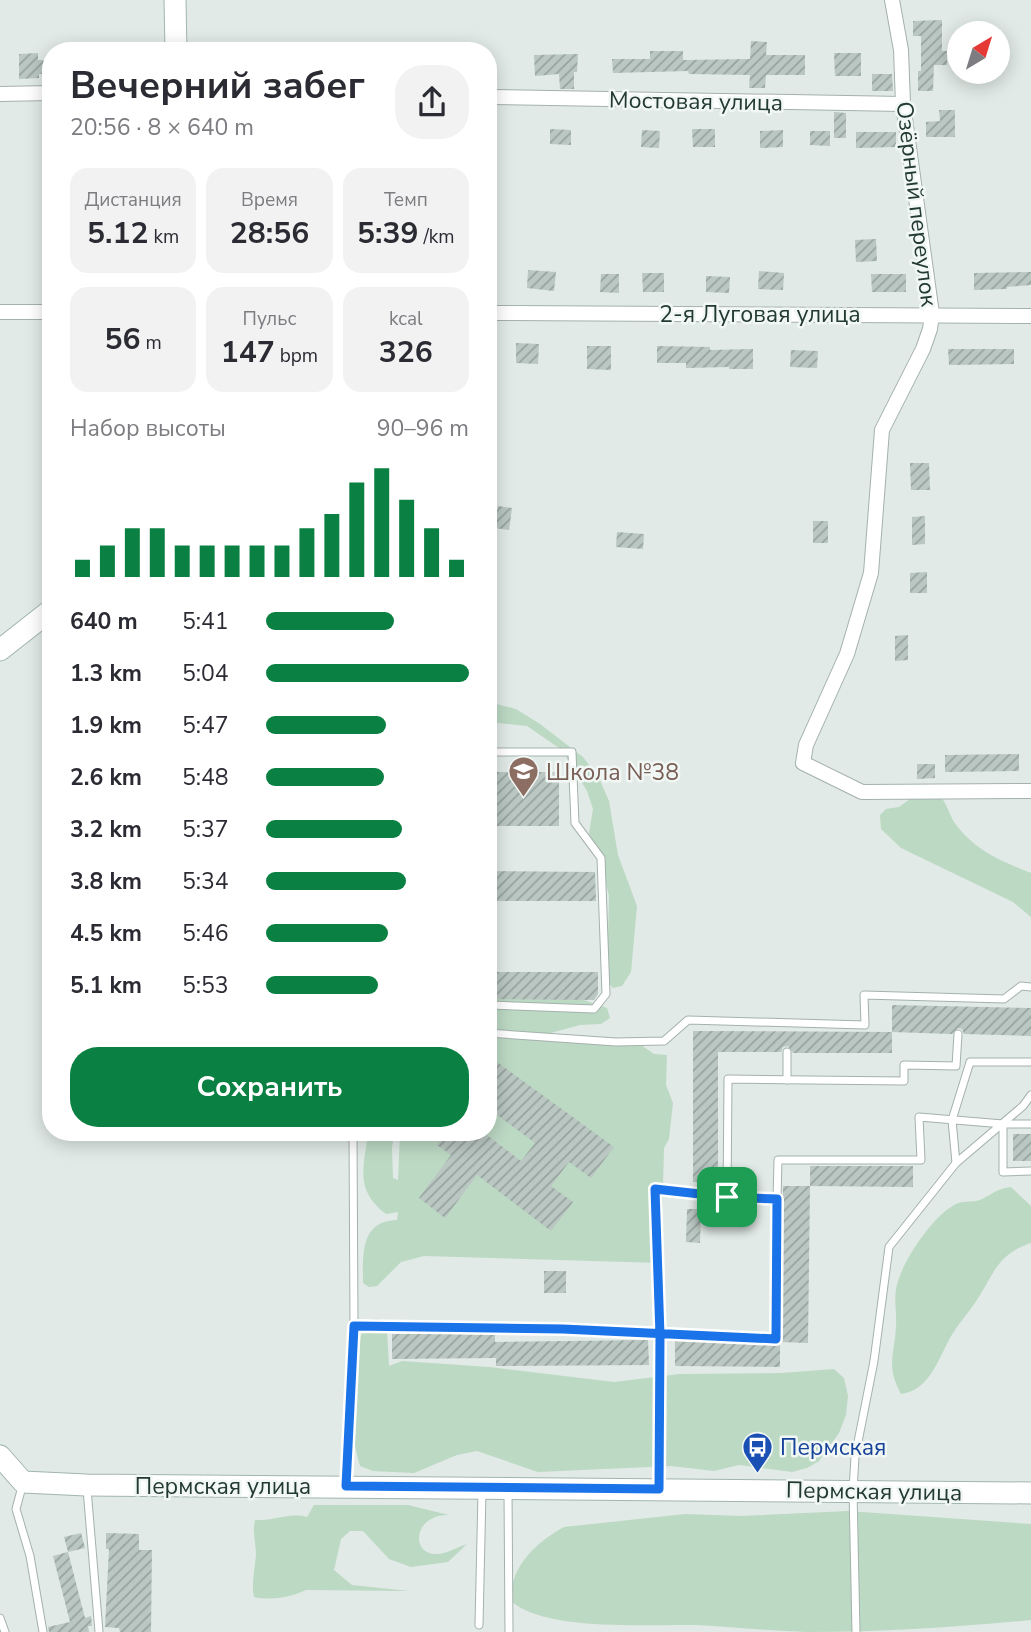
<!DOCTYPE html>
<html lang="ru">
<meta charset="utf-8">
<style>
:root{--surface:#fff;--page:#f2f2f3;--text:#2b2b33;--muted:#7c7c81;--accent:#0b8043}
body{margin:0;font-family:"Nunito Sans",sans-serif;background:var(--page);color:var(--text);height:100vh;display:flex;flex-direction:column;font-size:26px;white-space:nowrap}
*{box-sizing:border-box;margin:0}
p{font-size:23px;color:var(--muted)}
.icon{flex:none;width:38px;height:38px;fill:none;stroke:currentColor;stroke-width:2;stroke-linecap:round;stroke-linejoin:round}
.map{position:relative;flex:1;overflow:hidden}
.details{position:absolute;left:42px;top:42px;width:455px;height:1099px;display:flex;flex-direction:column;background:var(--surface);border-radius:28px;box-shadow:0 4px 18px #0003}
.details>*{flex:none}
.needle{width:46px;rotate:38deg}
.controls{position:absolute;left:947px;top:21px;display:grid;gap:14px}
.controls a{display:grid;place-items:center;width:63px;height:63px;border-radius:50%;background:var(--surface);box-shadow:0 4px 18px #0003;font-size:35px}
.pin{position:absolute;display:grid;place-items:center;width:60px;height:60px;color:#fff;margin:-30px;border-radius:14px;box-shadow:0 4px 10px #0006}
.round{display:grid;place-items:center;flex:none;width:74px;height:74px;border-radius:28px;background:var(--page)}
.overview{display:flex;align-items:center;justify-content:space-between;height:119px;padding:0 28px}
h1{font-size:38px;font-weight:700;line-height:52px}
.stats{display:grid;grid-template-columns:repeat(3,1fr);gap:10px;height:119px;padding:7px 28px}
.stats div{display:grid;align-content:center;border-radius:18px;background:var(--page);text-align:center}
.stats b{font-size:30px;font-weight:700}
.stats small{font-size:19px;font-weight:400}
.stats p{font-size:19px}
.chart{height:196px;padding:14px 28px}
.chart p{display:flex;justify-content:space-between}
.chart svg{width:100%;height:126px;margin-top:7px;stroke:var(--accent);stroke-width:6}
.cta{display:flex;gap:14px;margin-top:auto;padding:14px 28px}
.cta a{flex:1;height:80px;border-radius:28px;background:var(--accent);color:#fff;font-size:28px;font-weight:700;line-height:80px;text-align:center}
ul{padding:0 28px;list-style:none;font-size:23px}
li{display:grid;grid-template-columns:112px 84px 1fr;align-items:center;height:52px}
li i{height:18px;border-radius:9px;background:var(--accent)}
.map>svg:first-child{display:block}
.green{fill:#bcd9c4}
.building{fill:url(#building-hatch)}
.lines{fill:none;stroke-linecap:round;stroke-linejoin:round}
.lane-casing{stroke:#a4b1ad;stroke-width:9}
.street-casing{stroke:#a4b1ad;stroke-width:16}
.secondary-casing{stroke:#a1b5ae;stroke-width:23}
.lane{stroke:#fff;stroke-width:7}
.street{stroke:#fff;stroke-width:14}
.secondary{stroke:#fff;stroke-width:21}
.route-casing{stroke:#fff;stroke-width:14}
.route{stroke:#1a73e8;stroke-width:9}
.labels{text-anchor:middle;stroke-width:5;stroke-linejoin:round;paint-order:stroke}
.street-label{font-size:23px;fill:#233933;stroke:#f1f7f4}
.education-label{font-size:23px;fill:#785e54;stroke:#f1f7f4;text-anchor:start}
.transit-label{font-size:23px;fill:#164399;stroke:#f1f7f4;text-anchor:start}
</style>
<div class="map">
<svg width="1031" height="1632" viewBox="0 0 1031 1632">
<defs>
<pattern id="building-hatch" width="6" height="6" patternUnits="userSpaceOnUse" patternTransform="scale(1.75)"><rect width="6" height="6" fill="#bac7c2"/><path d="M-1 1l2-2M0 6l6-6M5 7l2-2" fill="none" stroke="#97a39e"/></pattern>
</defs>
<rect width="100%" height="100%" fill="#e1eae6"/>
<!-- green -->
<g class="green">
<path d="M488,702L516,709L540,724L583,757L599,778L609,801L618,855L637,906L631,972L622,986L613,988L607,981L609,896L600,858L589,833L593,809L587,791L562,750L527,726L488,722Z"/>
<path d="M937,793C949,804 948,815 957,826C976,851 1003,862 1031,873V917L1013,902L901,848L881,829L880,815L886,809L899,807L914,796Z"/>
<path d="M488,991L578,998L607,1008L610,1018L601,1024L580,1025L547,1034L635,1041L654,1054L667,1055L666,1085L673,1103L669,1139L664,1148L661,1263L424,1256L401,1262L377,1286L369,1287L363,1283C363,1254 360,1221 397,1220L398,1212L386,1214C354,1189 364,1168 368,1132H395L392,1147L393,1178L398,1180L400,1132H488Z"/>
<path d="M1011,1187L1031,1206V1243C999,1254 996,1269 980,1295C971,1311 957,1324 949,1340C937,1362 929,1390 901,1394C886,1366 894,1356 896,1327C897,1315 894,1301 896,1289C900,1264 933,1215 956,1204C964,1200 975,1203 982,1199C995,1193 996,1189 1011,1187Z"/>
<path d="M379,1319L387,1330L389,1366L402,1361L489,1367L614,1382L680,1374L781,1373L834,1369L844,1378L848,1396L846,1415L839,1433L819,1461L807,1468L792,1472L739,1465L714,1471L671,1466L538,1472L477,1451L457,1455L414,1473L373,1471L360,1466C355,1447 350,1426 350,1406C351,1384 355,1336 369,1320Z"/>
<path d="M314,1505H408L449,1515C414,1514 410,1553 435,1554C444,1555 458,1547 467,1544L448,1562L411,1567L389,1559L363,1531H350L341,1539L334,1570L352,1585L409,1591L306,1590C292,1597 269,1601 254,1597C251,1583 255,1569 256,1555C256,1543 252,1533 255,1520C275,1521 289,1512 307,1517Z"/>
<path d="M848,1511L1031,1524V1620C957,1627 882,1632 808,1632C771,1631 734,1627 696,1625C648,1624 546,1632 511,1601C509,1568 536,1542 564,1527L685,1514L742,1516Z"/>
</g>
<!-- building -->
<g class="building">
<path d="M942,20V51H947V65H934L933,91H918V71H921V36H913V21Z"/>
<path d="M751,41L767,42L766,55H805V75H766L765,88H749L750,75L689,74L688,71L613,73L612,59H650V51H683V60L750,59Z"/>
<path d="M38,53V60H51V74H39V78L19,79V54Z"/>
<path d="M834,53H861V76H835Z"/>
<path d="M578,54L577,72H574V89H560L559,74L535,76L534,55Z"/>
<path d="M872,74H892L893,91H872Z"/>
<path d="M939,110H955V137H926V122L940,121Z"/>
<path d="M834,112L846,113V138H834Z"/>
<path d="M550,129L571,130V145L550,144Z"/>
<path d="M692,129H715V147H693Z"/>
<path d="M642,130L660,131L659,148L641,147Z"/>
<path d="M783,130V147L760,148V131Z"/>
<path d="M810,131H830V146L810,145Z"/>
<path d="M856,132H896V147L856,148Z"/>
<path d="M876,239L877,261L856,262L855,240Z"/>
<path d="M528,270L556,272L554,291L527,288Z"/>
<path d="M759,271L784,273L783,290L758,289Z"/>
<path d="M1031,272V285L1007,287V289L974,290V273Z"/>
<path d="M642,273H664V292H643Z"/>
<path d="M601,274H619V293L600,292Z"/>
<path d="M871,274H906V292H872Z"/>
<path d="M706,276L730,277L729,293L706,292Z"/>
<path d="M516,343L539,344L538,364L516,363Z"/>
<path d="M587,346H611V370L587,369Z"/>
<path d="M657,346L710,347V350L753,349V369H729V367L686,368V363H657Z"/>
<path d="M948,349H1014V364L949,365Z"/>
<path d="M791,350L818,351L817,368L790,367Z"/>
<path d="M910,463H929L930,490H911Z"/>
<path d="M498,506L512,508L509,530L494,528Z"/>
<path d="M925,516V544L912,545V517Z"/>
<rect x="813" y="521" width="15" height="22"/>
<path d="M617,532L644,534L643,549L616,547Z"/>
<path d="M927,572V593H910V573Z"/>
<path d="M908,635V660L895,661V636Z"/>
<path d="M1019,754V771L945,772V755Z"/>
<path d="M917,764H935V778L917,779Z"/>
<rect x="488" y="772" width="71" height="54"/>
<path d="M488,871L595,872L596,901H488Z"/>
<path d="M488,972H598V994L594,1000L488,999Z"/>
<path d="M892,1005L1031,1008V1036L964,1034L962,1029L958,1028L952,1034L892,1032Z"/>
<path d="M693,1031L892,1032V1053H793L788,1046L783,1047L781,1052H718V1182H693Z"/>
<path d="M497,1062L614,1147L591,1178L569,1162L551,1186L573,1202L551,1231L477,1175L445,1218L419,1198L451,1155L437,1145L446,1132H483L521,1161L535,1143L496,1114L488,1124V1074Z"/>
<rect x="1013" y="1134" width="18" height="27"/>
<path d="M810,1166H913V1187L810,1186Z"/>
<path d="M783,1186H810L808,1343L781,1342Z"/>
<path d="M687,1209H701L700,1243L686,1242Z"/>
<rect x="544" y="1271" width="22" height="22"/>
<path d="M392,1334H495V1342L648,1340L649,1365L496,1366V1358L392,1359Z"/>
<path d="M675,1341L776,1345L780,1343V1367L675,1366Z"/>
<path d="M81,1533L85,1548L68,1552L64,1537Z"/>
<path d="M106,1533L139,1534V1550H152L151,1632H120L119,1628L105,1627L109,1549H106Z"/>
<path d="M68,1552L85,1618L91,1616L92,1626H88L89,1632H49L48,1627L70,1622L53,1556Z"/>
</g>
<g class="lines">
<defs>
<g id="lane">
<path d="M488,752H572L575,823L601,858L606,994L594,1009L488,1005"/>
<path d="M488,1033L616,1042L664,1041L688,1020L865,1025L864,995L1004,999L1021,986L1031,987"/>
<path d="M787,1080V1052"/>
<path d="M1003,1124V1172L1031,1171"/>
<path d="M956,1163L1023,1106L1031,1095"/>
<path d="M777,1199L778,1160H921L919,1117L1003,1124H1031"/>
<path d="M354,1326L563,1329L776,1339L777,1199L727,1197L728,1079L904,1081V1065L956,1066L958,1034"/>
<path d="M23,1483L16,1509L30,1556L43,1632"/>
<path d="M346,1486L354,1326L353,1132"/>
<path d="M659,1488L660,1335L655,1189L727,1197"/>
<path d="M87,1489L99,1632"/>
<path d="M508,1492L509,1632"/>
<path d="M0,1618L5,1632"/>
<path d="M479,1625L482,1492"/>
<path d="M856,1632L853,1490L855,1457L874,1361L889,1247L956,1163L952,1120L970,1062H1031"/>
</g>
<g id="street">
<path d="M892,0L901,50L903,104L932,314L930,329L923,349L882,430L871,573L847,654L806,745L803,763L862,792L1031,791"/>
<path d="M0,94L51,93"/>
<path d="M488,97L903,104"/>
<path d="M0,312H51"/>
<path d="M488,313L1031,316"/>
</g>
<g id="secondary">
<path d="M175,0L176,51"/>
<path d="M0,650L51,610"/>
<path d="M0,1456L23,1482L86,1485L1031,1493"/>
</g>
</defs>
<!-- lane casing -->
<use href="#lane" class="lane-casing"/>
<!-- street casing -->
<use href="#street" class="street-casing"/>
<!-- secondary casing -->
<use href="#secondary" class="secondary-casing"/>
<!-- lane -->
<use href="#lane" class="lane"/>
<!-- street -->
<use href="#street" class="street"/>
<!-- secondary -->
<use href="#secondary" class="secondary"/>
</g>
<g class="lines">
<defs>
<path id="route" d="M727,1197L655,1189L660,1335L659,1489L346,1486L354,1326L563,1329L776,1339L777,1199L727,1197"/>
</defs>
<!-- route casing -->
<use href="#route" class="route-casing"/>
<!-- route -->
<use href="#route" class="route"/>
</g>
<!-- icons -->
<defs>
<symbol id="school-pin" viewBox="-11 -11 22 30"><path d="M0 17L-7.5 6A9.5 9.5 0 1 1 7.5 6Z" fill="#8d6e63" stroke="#f1f7f4"/><path d="M0-5L7-2L0 1L-7-2ZM-4 1L0 2.5L4 1V4Q0 6-4 4Z" fill="#fff"/></symbol>
<symbol id="bus-pin" viewBox="-11 -11 22 30"><path d="M0 17L-7.5 6A9.5 9.5 0 1 1 7.5 6Z" fill="#1a4fb4" stroke="#f1f7f4"/><path d="M-5-6H5V4H4V6H2V4H-2V6H-4V4H-5ZM-3.5-4V0h7V-4ZM-3.5 1.2v1.5H-2V1.2ZM2 1.2v1.5H3.5V1.2Z" fill="#fff"/></symbol>
</defs>
<g fill-rule="evenodd">
<use href="#school-pin" x="506" y="754" width="35" height="47"/>
<use href="#bus-pin" x="740" y="1430" width="35" height="47"/>
</g>
<g class="labels">
<!-- street labels -->
<g class="street-label">
<text transform="translate(696 101) rotate(1)" y="8">Мостовая улица</text>
<text transform="translate(917 204) rotate(83)" y="8">Озёрный переулок</text>
<text x="760" y="322">2-я Луговая улица</text>
<text x="223" y="1494">Пермская улица</text>
<text transform="translate(874 1491) rotate(1)" y="8">Пермская улица</text>
</g>
<!-- education labels -->
<g class="education-label">
<text x="546" y="780">Школа №38</text>
</g>
<!-- transit labels -->
<g class="transit-label">
<text x="780" y="1455">Пермская</text>
</g>
</g>
</svg>
<div class="controls">
<a><svg class="needle" viewBox="-14 -14 28 28"><path d="M0-13l5 13h-10z" fill="#e53935"/><path d="M0 13l5-13h-10z" fill="#7c7c81"/></svg></a>
</div>
<div class="pin" style="left:727px;top:1197px;background:#1e9e55"><svg class="icon" aria-label="arrive" viewBox="0 0 24 24"><path d="M6 21V4h12l-3 4 3 4H6"/></svg></div>
<section class="details">
<div class="overview"><div><h1>Вечерний забег</h1><p>20:56 · 8 × 640 m</p></div><a class="round"><svg class="icon" aria-label="share" viewBox="0 0 24 24"><path d="M12 15V3M7 8l5-5 5 5M5 13v7h14v-7"/></svg></a></div>
<div class="stats">
<div><p>Дистанция</p><b>5.12<small> km</small></b></div>
<div><p>Время</p><b>28:56</b></div>
<div><p>Темп</p><b>5:39<small> /km</small></b></div>
</div>
<div class="stats">
<div><b>56<small> m</small></b></div>
<div><p>Пульс</p><b>147<small> bpm</small></b></div>
<div><p>kcal</p><b>326</b></div>
</div>
<div class="chart"><p><span>Набор высоты</span>90–96 m</p>
<svg viewBox="0 0 160 44" preserveAspectRatio="none"><path d="M5 44V38M15 44V33M25 44V27M35 44V27M45 44V33M55 44V33M65 44V33M75 44V33M85 44V33M95 44V27M105 44V22M115 44V11M125 44V6M135 44V17M145 44V27M155 44V38"/></svg>
</div>
<ul>
<li><b>640 m</b>5:41<i style="width:63%"></i></li>
<li><b>1.3 km</b>5:04<i style="width:100%"></i></li>
<li><b>1.9 km</b>5:47<i style="width:59%"></i></li>
<li><b>2.6 km</b>5:48<i style="width:58%"></i></li>
<li><b>3.2 km</b>5:37<i style="width:67%"></i></li>
<li><b>3.8 km</b>5:34<i style="width:69%"></i></li>
<li><b>4.5 km</b>5:46<i style="width:60%"></i></li>
<li><b>5.1 km</b>5:53<i style="width:55%"></i></li>
</ul>
<div class="cta"><a>Сохранить</a></div>
</section>
</div>
